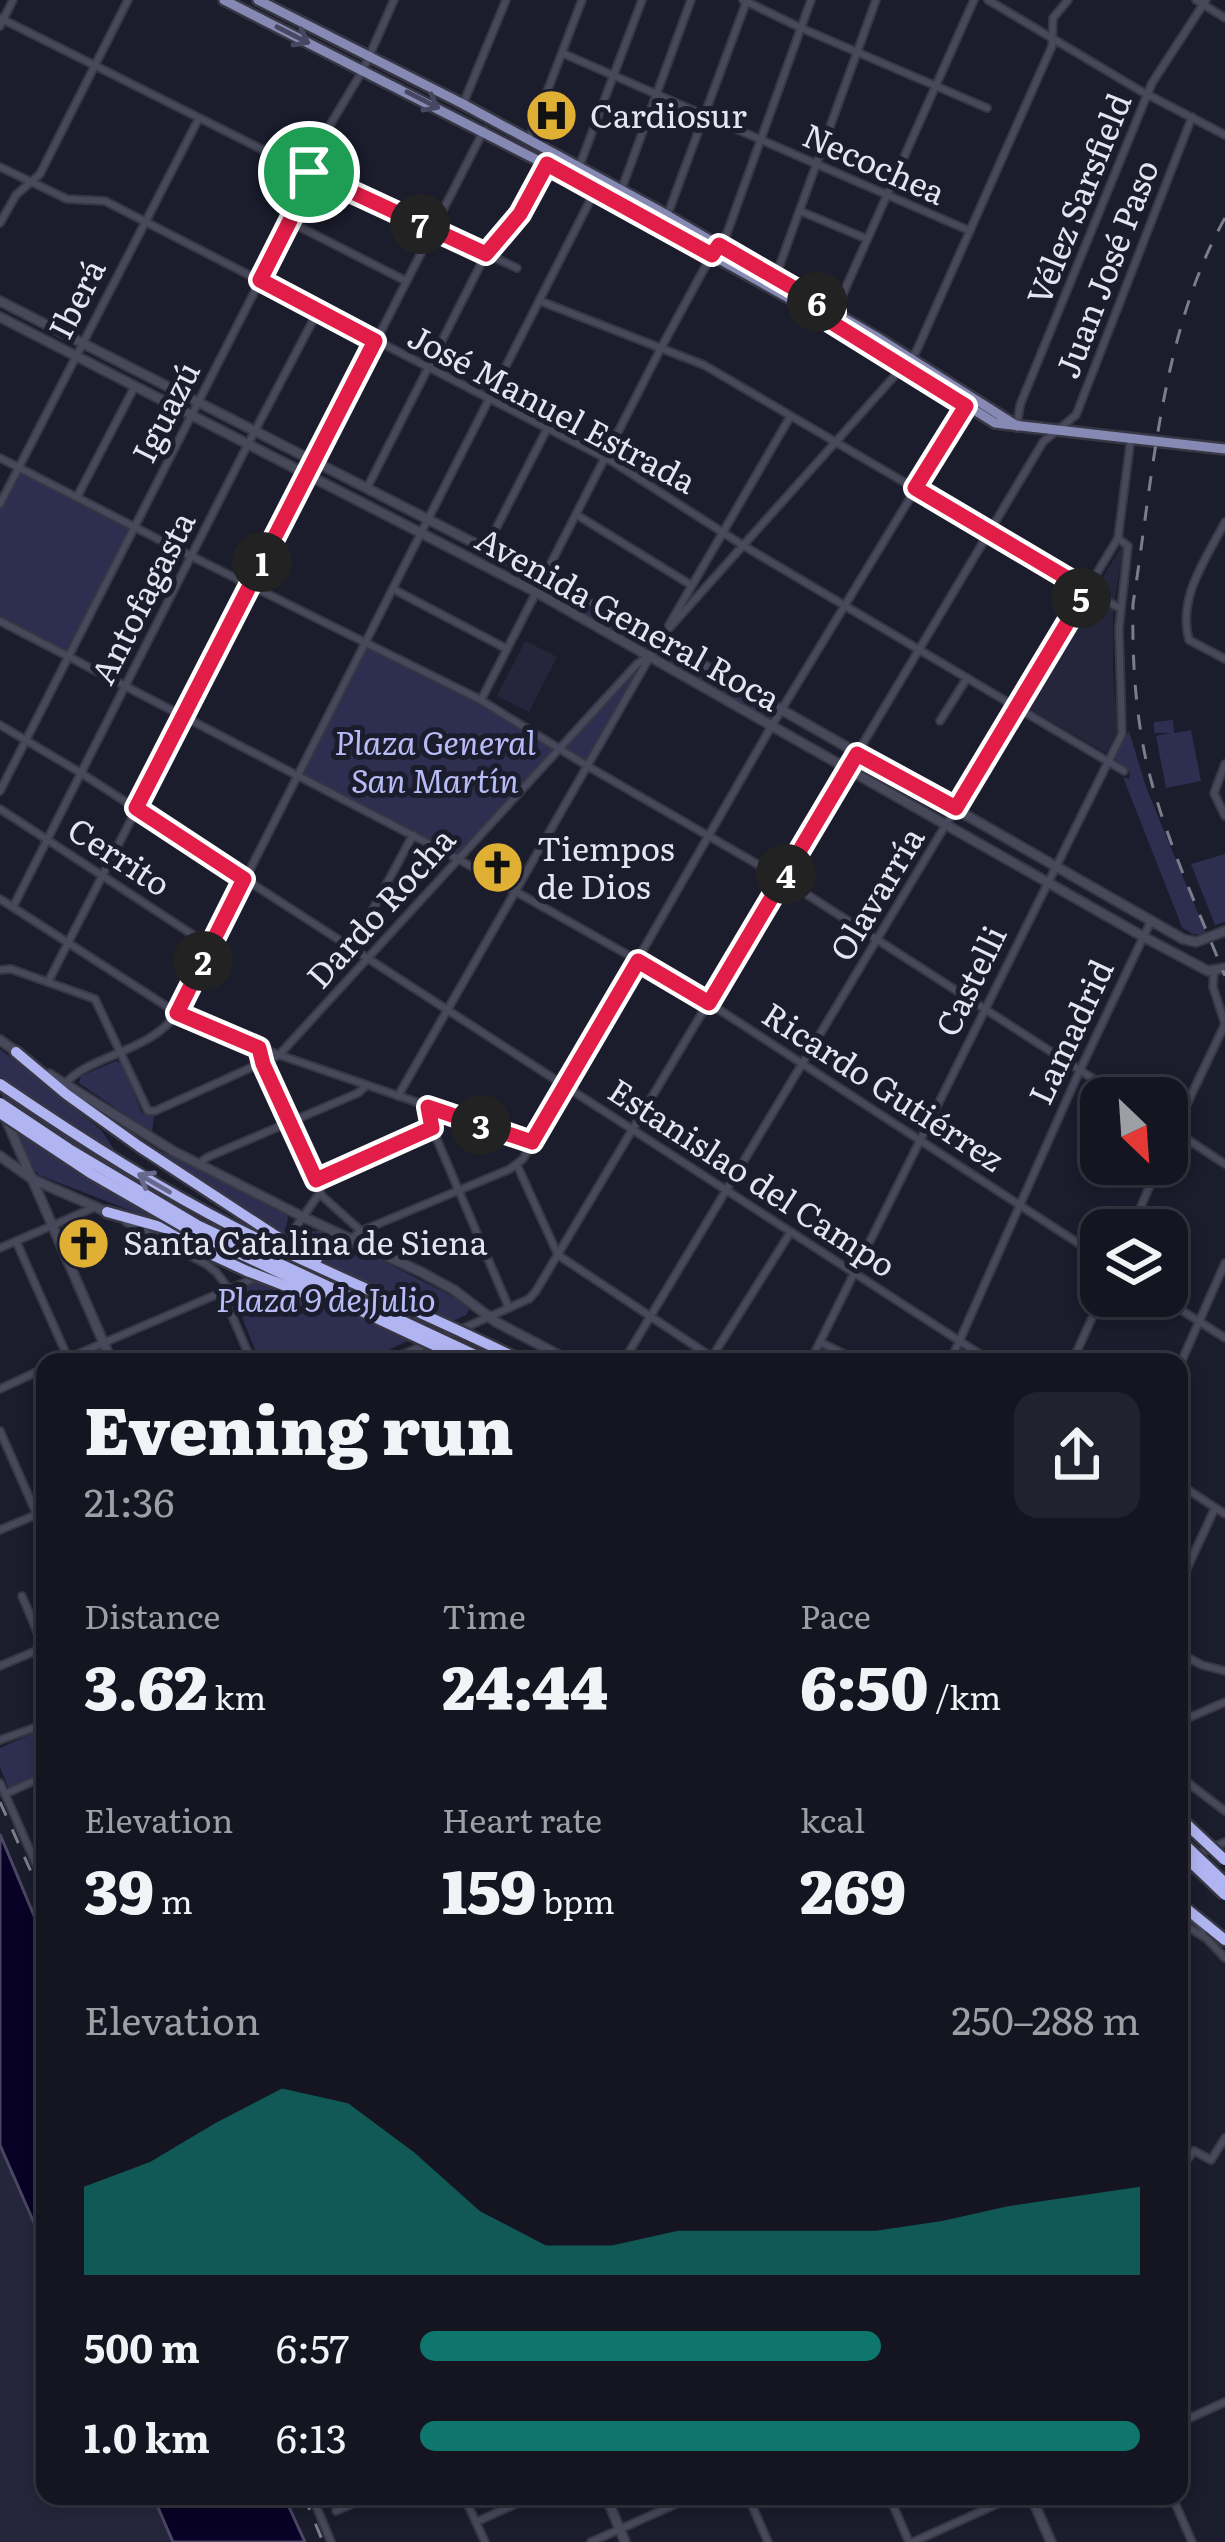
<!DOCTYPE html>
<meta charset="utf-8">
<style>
:root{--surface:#141521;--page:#21222e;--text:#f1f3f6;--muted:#9d9fa5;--line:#33343f;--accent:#0f766e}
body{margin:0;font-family:Literata,serif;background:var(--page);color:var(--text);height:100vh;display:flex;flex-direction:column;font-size:45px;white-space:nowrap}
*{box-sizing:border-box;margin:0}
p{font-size:39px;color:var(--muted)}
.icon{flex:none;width:66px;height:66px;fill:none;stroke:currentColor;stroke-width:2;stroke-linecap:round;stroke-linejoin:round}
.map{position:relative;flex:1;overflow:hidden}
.side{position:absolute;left:36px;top:1353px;width:1152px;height:1152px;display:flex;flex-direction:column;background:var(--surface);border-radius:24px;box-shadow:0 6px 18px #0003,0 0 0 3px var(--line)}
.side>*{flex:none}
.needle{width:78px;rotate:155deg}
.controls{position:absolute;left:1080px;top:1077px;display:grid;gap:24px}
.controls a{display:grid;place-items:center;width:108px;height:108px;border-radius:24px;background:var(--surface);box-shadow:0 6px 18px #0003,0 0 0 3px var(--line);font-size:60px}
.pin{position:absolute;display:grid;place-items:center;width:102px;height:102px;color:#fff;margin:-51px;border:6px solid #fff;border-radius:50%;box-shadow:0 3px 12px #0007}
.km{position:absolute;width:60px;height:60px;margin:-30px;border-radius:50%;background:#222;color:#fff;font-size:33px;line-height:60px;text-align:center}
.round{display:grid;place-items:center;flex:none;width:126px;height:126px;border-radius:24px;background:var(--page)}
.overview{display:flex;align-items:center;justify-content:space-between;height:204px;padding:0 48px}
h1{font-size:66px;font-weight:800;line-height:90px}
.figures{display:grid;grid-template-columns:repeat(3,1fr);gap:18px;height:204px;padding:12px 48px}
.figures div{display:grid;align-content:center}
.figures b{font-size:60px;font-weight:800}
.figures small{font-size:33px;font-weight:400}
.figures p{font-size:33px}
.chart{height:336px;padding:24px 48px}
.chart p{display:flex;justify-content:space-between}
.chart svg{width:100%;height:216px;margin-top:12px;fill:var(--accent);opacity:.7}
ul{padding:0 48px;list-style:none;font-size:39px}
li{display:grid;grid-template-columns:192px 144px 1fr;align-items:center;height:90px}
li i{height:30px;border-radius:15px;background:var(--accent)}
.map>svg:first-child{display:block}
.built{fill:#25263b}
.green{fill:#2e2f50}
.water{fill:#080226;stroke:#4a4663;stroke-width:3}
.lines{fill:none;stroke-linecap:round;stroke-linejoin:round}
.street-casing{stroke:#373744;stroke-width:10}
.secondary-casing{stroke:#373744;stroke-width:12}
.primary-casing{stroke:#373744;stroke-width:14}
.highway-casing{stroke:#373744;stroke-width:15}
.street{stroke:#47495b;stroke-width:6}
.secondary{stroke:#47495b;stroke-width:8}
.primary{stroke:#8689b4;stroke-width:9}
.highway{stroke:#b0b4f0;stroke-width:10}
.rail{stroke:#7c7d8a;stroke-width:3;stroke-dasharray:15 15;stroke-linecap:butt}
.highway-bridge-casing{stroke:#373744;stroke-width:15;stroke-linecap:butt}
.highway-bridge{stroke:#b0b4f0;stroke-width:10}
.oneway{stroke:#464862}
.oneway2{stroke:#66688e}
.route-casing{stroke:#fff;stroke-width:24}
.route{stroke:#e11d48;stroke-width:15}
.labels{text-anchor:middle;stroke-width:10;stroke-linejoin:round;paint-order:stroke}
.poi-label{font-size:33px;fill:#e4e5f0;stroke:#1b1c2c;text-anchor:start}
.street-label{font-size:33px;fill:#e4e5f0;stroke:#1b1c2c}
.park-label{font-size:33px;font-style:italic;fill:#b7bbf6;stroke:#1b1c2c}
</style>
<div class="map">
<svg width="1225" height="2542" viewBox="0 0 1225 2542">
<rect width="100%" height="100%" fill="#1b1c2c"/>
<!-- built -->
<g class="built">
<path d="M1122,546L1124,547L1113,610V679L1119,728L1106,753L1024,706Z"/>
<path d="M525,641L557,657L529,712L497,696Z"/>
<path d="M0,2145L45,2248V2496H153L173,2542H0Z"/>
</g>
<!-- green -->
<g class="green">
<path d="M19,467L135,526L68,657L0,621V504Z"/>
<path d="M543,578L781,710L771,727L649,657L589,767L560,749L458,859L298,775L365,644L479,699L561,748L648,656L536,592Z"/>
<path d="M1173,720L1174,733L1191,730L1201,781L1166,788L1156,736L1171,733H1154V722Z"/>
<path d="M1129,731L1146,787L1206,933L1194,935L1182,927L1123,777L1129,779L1130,771L1118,764L1115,758Z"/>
<path d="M1225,854V922L1215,925L1191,864Z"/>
<path d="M0,1049L101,1130L163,1223L39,1175L33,1168L0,1091Z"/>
<path d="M116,1061L122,1064L142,1113L154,1116L152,1133L79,1083L81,1076Z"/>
<path d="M150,1147L193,1165L285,1212L288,1218L285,1233Z"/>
<path d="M323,1230L471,1306L466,1315L361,1362H260L232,1292L258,1282L294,1234Z"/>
<path d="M45,1728V1773L9,1789L0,1767V1748Z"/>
</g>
<!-- water -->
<g class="water">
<path d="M0,1834L45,1942V2248L0,2145Z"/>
<path d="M153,2496H284L305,2542H173Z"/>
</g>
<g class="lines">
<defs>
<g id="street">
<path d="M743,0L801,28L987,108"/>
<path d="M988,0L1139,90L1225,135"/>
<path d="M1196,0L1225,18"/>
<path d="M0,18L297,167L517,268"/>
<path d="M0,26L13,0"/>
<path d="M562,53L970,231"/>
<path d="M463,104L506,0"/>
<path d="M529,139L582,0"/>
<path d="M0,167L67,199L105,201L613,462L744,546L1124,771"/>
<path d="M579,167L642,0"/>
<path d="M622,188L691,0"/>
<path d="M800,211L867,239"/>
<path d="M667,216L747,0"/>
<path d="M290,222L404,280"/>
<path d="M0,223L16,195L40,174L128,0"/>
<path d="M719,245L726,236L811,0"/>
<path d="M775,278L876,0"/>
<path d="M540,301L704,365L1121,609"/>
<path d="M834,314L974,0"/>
<path d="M1017,426L1020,405L1152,83L1206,0"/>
<path d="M0,458L191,556L479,699L589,767L783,879L1123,1098"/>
<path d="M367,488L486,254L522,210L547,164"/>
<path d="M77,497L135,386"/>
<path d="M0,504L199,118"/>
<path d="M577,515L691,585"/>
<path d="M1225,522C1206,559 1177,598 1189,640L1225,659"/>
<path d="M486,548L547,429"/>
<path d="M393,589L507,649"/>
<path d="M0,621L458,859L637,960L709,1003L1101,1258"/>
<path d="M669,625L790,417"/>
<path d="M481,700L661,348L711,256"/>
<path d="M940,721L967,678"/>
<path d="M0,725L81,773L992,1362"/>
<path d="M1225,764L1214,793L1225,816"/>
<path d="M0,791L290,222L309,183V160L363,70L394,0"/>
<path d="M0,809L210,946"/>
<path d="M0,899L177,1013L259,1048L533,1142"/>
<path d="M13,907L248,444L318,311"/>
<path d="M352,948L413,835"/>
<path d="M0,970L11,969L95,999L148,1111H155L279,1055L637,664L649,656L664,634L916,352L1052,46L1053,18L1068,0"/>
<path d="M48,982L484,130"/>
<path d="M259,1048L263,1064L322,1196L360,1230"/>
<path d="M65,1084C87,1056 151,1052 177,1013L601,179"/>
<path d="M398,1096L648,660"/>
<path d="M428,1107L432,1128L509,1308"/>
<path d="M1167,1126L1225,1164"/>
<path d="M1167,1146L1225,1024L1213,987L1214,971"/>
<path d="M198,1164L208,1157L358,1093L367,1085"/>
<path d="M517,1165L558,1255L719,1362"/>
<path d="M316,1180L432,1128"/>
<path d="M126,1222L206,1264L216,1272L229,1289"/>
<path d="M1131,1230L1159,1164"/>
<path d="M288,1238L319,1194"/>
<path d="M351,1239L361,1231L510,1169L523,1159L771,727L966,406"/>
<path d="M16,1241L68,1358"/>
<path d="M0,1248L93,1208"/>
<path d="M222,1293L252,1362"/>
<path d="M1159,1296L1225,1338"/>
<path d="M439,1339L529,1299L536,1291L1043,442L1076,415L1192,117"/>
<path d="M820,1342L860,1362"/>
<path d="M712,1357L790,1233"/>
<path d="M59,1362L255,1278"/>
<path d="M226,1362L248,1352"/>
<path d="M385,1362L427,1344"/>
<path d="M623,1362L1118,538L1131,437"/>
<path d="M810,1362L1122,734L1119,628L1128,546L1119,539"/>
<path d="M950,1362L1080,1070L1151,921"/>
<path d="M1072,1362L1102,1296"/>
<path d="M1179,1367L1225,1263"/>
<path d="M0,1389L45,1368"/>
<path d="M0,1431L45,1533"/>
<path d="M1179,1484L1225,1514"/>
<path d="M0,1530L45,1511"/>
<path d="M1179,1586L1215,1508"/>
<path d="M22,1596L44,1648"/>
<path d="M1179,1653L1202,1665L1225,1671"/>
<path d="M0,1666L45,1647"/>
<path d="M1179,1722L1225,1702"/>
<path d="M0,1740L45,1724"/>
<path d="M1179,1776L1225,1811"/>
<path d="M0,1783L45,1884"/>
<path d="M5,1794L45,1776"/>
<path d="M1179,1862L1225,1842"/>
<path d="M1179,1904L1202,1928L1203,1933"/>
<path d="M1179,1921L1207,1939L1225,1958"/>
<path d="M1179,2170L1194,2151L1211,2160L1225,2138"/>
<path d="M1179,2190L1186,2195L1179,2205"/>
<path d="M1179,2423L1225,2402"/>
<path d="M312,2496L331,2542"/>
<path d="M464,2496L485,2542"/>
<path d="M748,2496L768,2542"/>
<path d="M889,2496L909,2542"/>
<path d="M1172,2496L1192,2542"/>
<path d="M336,2511L370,2496"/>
<path d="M476,2522L533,2496"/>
<path d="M591,2542L694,2496"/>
<path d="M913,2542L1015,2496"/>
</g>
<g id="secondary">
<path d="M0,301L486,549L670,646L1183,939L1196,942L1225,931"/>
<path d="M0,317L536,592L1142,936L1208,971L1225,968"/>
<path d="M0,1040L17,1052"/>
<path d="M49,1074L173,1151L303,1217L421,1272L454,1290L496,1322L572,1362"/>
<path d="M5,1117L112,1362"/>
<path d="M0,1156L32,1179L107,1212"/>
<path d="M606,2496L625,2542"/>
<path d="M1031,2496L1051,2542"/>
</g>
<g id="primary">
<path d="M224,0L584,184L841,327L995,423L1225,449"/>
<path d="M258,0L463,104L658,210L880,339L1017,426"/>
</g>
<g id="highway">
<path d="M16,1052L66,1094L140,1147"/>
<path d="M107,1212L168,1229L206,1252"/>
<path d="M1184,1910H1188L1225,1940"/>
</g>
</defs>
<!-- street casing -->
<use href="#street" class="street-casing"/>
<!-- secondary casing -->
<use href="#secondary" class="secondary-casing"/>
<!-- primary casing -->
<use href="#primary" class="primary-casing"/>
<!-- highway casing -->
<use href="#highway" class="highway-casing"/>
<!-- street -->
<use href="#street" class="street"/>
<!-- secondary -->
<use href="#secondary" class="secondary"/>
<!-- primary -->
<use href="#primary" class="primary"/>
<!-- highway -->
<use href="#highway" class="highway"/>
<!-- rail -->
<g class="rail">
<path d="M1225,218C1161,332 1153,477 1133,604C1132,656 1135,709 1146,760C1163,834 1197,906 1225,976"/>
<path d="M0,1802L45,1903"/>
<path d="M304,2496L323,2542"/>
</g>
<defs>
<g id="highway-bridge">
<path d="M0,1084C76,1136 152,1185 234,1227C329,1275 429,1314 524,1362"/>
<path d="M0,1103L69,1149L199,1226L490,1362"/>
<path d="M0,1113L92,1174L191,1231L470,1362"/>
<path d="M140,1147L273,1234L317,1259"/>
<path d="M206,1252L247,1271L314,1297"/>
<path d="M1179,1817L1225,1860"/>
<path d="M1179,1839L1225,1883"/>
<path d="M1179,1851L1225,1895"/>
</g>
</defs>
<!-- highway-bridge casing -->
<use href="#highway-bridge" class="highway-bridge-casing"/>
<!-- highway-bridge -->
<use href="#highway-bridge" class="highway-bridge"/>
</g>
<!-- one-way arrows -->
<defs><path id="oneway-shaft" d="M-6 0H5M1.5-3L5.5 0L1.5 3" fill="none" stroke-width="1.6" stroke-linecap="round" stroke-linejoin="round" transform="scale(3)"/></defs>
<g class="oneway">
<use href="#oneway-shaft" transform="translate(293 35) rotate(27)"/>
<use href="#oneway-shaft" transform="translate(423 100) rotate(27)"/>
</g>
<use class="oneway2" href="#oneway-shaft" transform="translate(154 1183) rotate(-150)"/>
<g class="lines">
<defs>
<path id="route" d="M547,164L712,255L719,245L835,312L831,322L966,406L915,488L1087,590L956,808L857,754L709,1003L638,961L532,1142L428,1107L432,1128L316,1180L263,1064L259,1048L177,1013L244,879L136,808L375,341L260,280L309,183V172L486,254L520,214Z"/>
</defs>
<!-- route casing -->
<use href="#route" class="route-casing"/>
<!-- route -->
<use href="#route" class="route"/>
</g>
<!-- icons -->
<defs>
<symbol id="hospital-disc" viewBox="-11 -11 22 22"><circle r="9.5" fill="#dfb034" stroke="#1b1c2c"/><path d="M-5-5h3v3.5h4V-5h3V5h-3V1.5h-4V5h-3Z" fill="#111"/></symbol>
<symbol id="church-disc" viewBox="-11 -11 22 22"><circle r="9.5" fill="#dfb034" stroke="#1b1c2c"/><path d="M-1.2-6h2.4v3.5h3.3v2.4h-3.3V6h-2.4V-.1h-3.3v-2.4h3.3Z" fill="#111"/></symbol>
</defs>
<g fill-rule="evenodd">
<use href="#hospital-disc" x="522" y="86" width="59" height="59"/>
<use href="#church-disc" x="468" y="838" width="59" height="59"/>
<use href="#church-disc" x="54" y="1214" width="59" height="59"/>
</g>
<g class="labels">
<!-- poi labels -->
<g class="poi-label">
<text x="590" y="128">Cardiosur</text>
<text x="537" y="861">Tiempos<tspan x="537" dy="38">de Dios</tspan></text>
<text x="123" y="1255">Santa Catalina de Siena</text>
</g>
<!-- street labels -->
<g class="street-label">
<text transform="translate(874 164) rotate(24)" y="12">Necochea</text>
<text transform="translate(1079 199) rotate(-68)" y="12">Vélez Sarsfield</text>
<text transform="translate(1107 269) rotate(-69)" y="12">Juan José Paso</text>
<text transform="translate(77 299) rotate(-63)" y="12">Iberá</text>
<text transform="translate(552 409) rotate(28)" y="12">José Manuel Estrada</text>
<text transform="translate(166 412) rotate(-63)" y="12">Iguazú</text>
<text transform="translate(143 598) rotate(-63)" y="12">Antofagasta</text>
<text transform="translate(628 619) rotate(29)" y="12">Avenida General Roca</text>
<text transform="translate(119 857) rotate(33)" y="12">Cerrito</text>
<text transform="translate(877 894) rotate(-59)" y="12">Olavarría</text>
<text transform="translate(381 908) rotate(-48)" y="12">Dardo Rocha</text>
<text transform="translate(971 981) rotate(-64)" y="12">Castelli</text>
<text transform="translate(1071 1032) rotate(-65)" y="12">Lamadrid</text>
<text transform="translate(883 1087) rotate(33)" y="12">Ricardo Gutiérrez</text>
<text transform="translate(752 1178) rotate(33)" y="12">Estanislao del Campo</text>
</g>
<!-- park labels -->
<g class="park-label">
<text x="435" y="755">Plaza General<tspan x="435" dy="38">San Martín</tspan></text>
<text x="326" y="1312">Plaza 9 de Julio</text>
</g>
</g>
</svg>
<div class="controls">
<a><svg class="needle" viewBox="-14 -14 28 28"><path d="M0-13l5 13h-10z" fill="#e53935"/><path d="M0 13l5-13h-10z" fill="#9d9fa5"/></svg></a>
<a><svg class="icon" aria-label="layers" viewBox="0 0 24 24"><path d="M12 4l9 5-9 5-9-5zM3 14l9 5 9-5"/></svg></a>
</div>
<div class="pin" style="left:309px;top:172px;background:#1e9e55"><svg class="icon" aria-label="arrive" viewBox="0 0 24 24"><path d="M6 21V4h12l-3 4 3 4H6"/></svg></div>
<b class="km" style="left:262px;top:562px">1</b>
<b class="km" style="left:203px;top:961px">2</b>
<b class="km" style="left:481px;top:1125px">3</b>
<b class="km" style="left:786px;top:874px">4</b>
<b class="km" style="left:1081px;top:598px">5</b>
<b class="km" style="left:817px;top:302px">6</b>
<b class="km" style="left:420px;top:224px">7</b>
<section class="side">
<div class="overview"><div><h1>Evening run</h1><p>21:36</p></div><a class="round"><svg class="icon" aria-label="share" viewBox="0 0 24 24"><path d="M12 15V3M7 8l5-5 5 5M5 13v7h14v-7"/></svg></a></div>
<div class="figures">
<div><p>Distance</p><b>3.62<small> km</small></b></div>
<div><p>Time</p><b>24:44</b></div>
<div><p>Pace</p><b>6:50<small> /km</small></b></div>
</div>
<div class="figures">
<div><p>Elevation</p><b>39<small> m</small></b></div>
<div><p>Heart rate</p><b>159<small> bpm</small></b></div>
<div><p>kcal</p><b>269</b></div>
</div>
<div class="chart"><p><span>Elevation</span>250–288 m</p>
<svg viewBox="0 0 160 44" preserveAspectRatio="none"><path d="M0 44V26L10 21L20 13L30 6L40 9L50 19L60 31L70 38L80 38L90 35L100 35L110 35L120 35L130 33L140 30L150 28L160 26V44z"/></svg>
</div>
<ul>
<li><b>500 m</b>6:57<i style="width:64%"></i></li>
<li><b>1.0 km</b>6:13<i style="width:100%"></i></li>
</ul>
</section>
</div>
